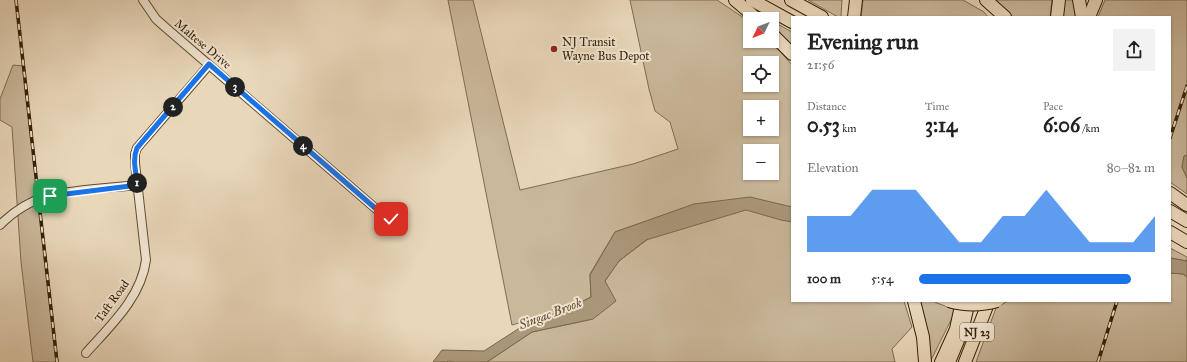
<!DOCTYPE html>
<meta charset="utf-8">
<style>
:root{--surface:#fff;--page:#f2f2f2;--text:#222;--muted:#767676;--accent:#1a73e8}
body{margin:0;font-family:"IM FELL Great Primer",serif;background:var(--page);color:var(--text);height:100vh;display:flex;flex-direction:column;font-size:15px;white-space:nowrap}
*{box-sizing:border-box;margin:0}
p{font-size:13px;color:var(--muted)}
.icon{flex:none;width:22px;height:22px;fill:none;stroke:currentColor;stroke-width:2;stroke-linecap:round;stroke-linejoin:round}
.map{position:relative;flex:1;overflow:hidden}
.panel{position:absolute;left:791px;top:16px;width:380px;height:286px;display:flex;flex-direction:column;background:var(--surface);border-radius:0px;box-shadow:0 1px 3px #0004}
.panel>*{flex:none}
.needle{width:26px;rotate:227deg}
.fabs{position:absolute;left:743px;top:12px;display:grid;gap:8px}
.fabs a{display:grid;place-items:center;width:36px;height:36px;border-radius:0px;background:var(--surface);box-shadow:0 1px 3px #0004;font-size:20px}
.pin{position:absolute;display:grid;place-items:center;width:34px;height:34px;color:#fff;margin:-17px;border-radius:8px;box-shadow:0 2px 6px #0006}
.km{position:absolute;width:20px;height:20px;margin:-10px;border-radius:50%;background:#222;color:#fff;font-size:11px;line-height:20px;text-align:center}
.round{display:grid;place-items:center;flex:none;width:42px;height:42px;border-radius:0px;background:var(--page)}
.overview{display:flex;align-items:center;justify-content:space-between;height:68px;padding:0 16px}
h1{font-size:22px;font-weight:700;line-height:30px}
.figures{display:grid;grid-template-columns:repeat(3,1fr);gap:6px;height:68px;padding:4px 16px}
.figures div{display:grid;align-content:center}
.figures b{font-size:20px;font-weight:700}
.figures small{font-size:11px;font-weight:400}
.figures p{font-size:11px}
.chart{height:112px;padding:8px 16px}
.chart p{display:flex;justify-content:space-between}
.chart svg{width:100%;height:72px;margin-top:4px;fill:var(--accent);opacity:.7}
ul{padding:0 16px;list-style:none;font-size:13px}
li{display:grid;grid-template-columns:64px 48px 1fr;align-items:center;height:30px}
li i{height:10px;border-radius:5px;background:var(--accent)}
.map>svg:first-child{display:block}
.green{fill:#cab89b;stroke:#7f6c4f;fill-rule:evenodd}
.water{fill:#ab987c;stroke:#7b684c}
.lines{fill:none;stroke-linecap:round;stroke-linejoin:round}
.minor-casing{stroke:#614d31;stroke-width:10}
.major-casing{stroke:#341f03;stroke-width:12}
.highway-casing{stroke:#341f03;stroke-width:14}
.minor{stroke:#f1e5d2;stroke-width:8}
.major{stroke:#e9d7ba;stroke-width:10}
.highway{stroke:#e9d7ba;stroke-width:12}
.rail-casing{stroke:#341f03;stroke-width:3.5}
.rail{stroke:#f1e5d2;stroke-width:2;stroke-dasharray:6;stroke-linecap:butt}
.highway-bridge-casing{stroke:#341f03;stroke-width:14;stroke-linecap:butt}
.highway-bridge{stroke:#e9d7ba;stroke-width:12}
.route-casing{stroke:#fff;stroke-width:8}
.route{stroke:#1a73e8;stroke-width:5}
.poi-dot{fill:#8f2418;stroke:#f1e5d2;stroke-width:1.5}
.labels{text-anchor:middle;stroke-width:4;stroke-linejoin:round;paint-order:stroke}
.shield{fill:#f1e5d2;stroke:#6d5a41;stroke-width:1}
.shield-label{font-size:11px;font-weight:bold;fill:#341f03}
.poi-label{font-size:12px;fill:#341f03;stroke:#f1e5d2;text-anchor:start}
.street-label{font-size:12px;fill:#341f03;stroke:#f1e5d2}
.water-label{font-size:13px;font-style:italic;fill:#5e492d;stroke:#f1e5d2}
</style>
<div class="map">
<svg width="1187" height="362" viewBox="0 0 1187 362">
<rect width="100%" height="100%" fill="#e9d7ba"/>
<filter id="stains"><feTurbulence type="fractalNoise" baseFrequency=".005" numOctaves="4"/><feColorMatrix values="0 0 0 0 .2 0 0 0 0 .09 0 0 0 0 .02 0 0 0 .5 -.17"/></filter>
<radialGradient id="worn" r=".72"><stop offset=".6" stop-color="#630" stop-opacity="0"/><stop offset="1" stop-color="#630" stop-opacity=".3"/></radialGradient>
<!-- green -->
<g class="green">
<path d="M448,0H473L520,190L633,164L678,149L670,122L655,111L649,89L630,0H717L750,22V41H771L792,65V301H904L912,327L892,349L895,362H487L532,332L593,319L605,281L619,261L693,205L615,232L590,274L591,297L562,312L535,318L512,325ZM750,63H772V85H750ZM750,107H772V129H750ZM750,151H772V173H750Z"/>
<path d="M808,0H842L841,17H838Z"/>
<path d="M863,0H963L984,12L988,17H861Z"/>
<path d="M992,0H1052L1050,17H1013Z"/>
<path d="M1062,0H1075L1078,17H1062Z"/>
<path d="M1105,0H1187V155L1184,156L1182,167L1187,178V194L1170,182V17H1098Z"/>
<path d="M772,21L792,32V49L772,26Z"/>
<path d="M13,65L24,66L58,362H33L21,262L12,127L0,120V99Z"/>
<path d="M1170,248L1187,257V261L1170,258Z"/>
<path d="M1170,273L1183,274L1187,277V362H976L996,308L1008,301H1170Z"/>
<path d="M920,301H933L937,303L956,310L930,362Z"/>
</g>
<!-- water -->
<g class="water">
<path d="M1187,155V178L1182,167L1184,156Z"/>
<path d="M750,197L792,207V222L781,220L746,210L646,240L619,261L605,281L616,301L593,319L532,332L487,362H454L448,361L447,362H433L442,350L484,351L535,318L562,312L591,297L590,275L615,232L694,204Z"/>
<path d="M1170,258L1187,261V277L1183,274L1170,273Z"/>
</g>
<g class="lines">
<defs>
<g id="minor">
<path d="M143,0L156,19L165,27L382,214L391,219H401"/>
<path d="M0,225C13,212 30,201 48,196C75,189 109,188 138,185"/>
<path d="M86,353C110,326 141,298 146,260L135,163V154L137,148L209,65"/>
</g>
<path id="major" d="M940,362L955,329L961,301"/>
<g id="highway">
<path d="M735,0L757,19"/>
<path d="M752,0L792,22"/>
<path d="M791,0L822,17"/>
<path d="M986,0L1005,17"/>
<path d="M1079,0L1082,17"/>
<path d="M854,17L856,0"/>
<path d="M1057,17L1059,0"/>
<path d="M1089,17L1096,0"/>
<path d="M772,34L792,54"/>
<path d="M1170,193L1187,205"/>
<path d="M1170,211L1187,221"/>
<path d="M1170,232L1187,242"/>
<path d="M914,301L923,337L925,362"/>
<path d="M949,362L962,331L969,301"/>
<path d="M965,362L989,301"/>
</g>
</defs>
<!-- minor casing -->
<use href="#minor" class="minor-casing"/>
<!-- major casing -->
<use href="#major" class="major-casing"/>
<!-- highway casing -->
<use href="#highway" class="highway-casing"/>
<!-- minor -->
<use href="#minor" class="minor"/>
<!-- major -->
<use href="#major" class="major"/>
<!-- highway -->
<use href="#highway" class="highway"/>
<defs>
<g id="rail">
<path d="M16,0L57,362"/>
<path d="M1170,138L1187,86"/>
<path d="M1098,362L1117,301"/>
</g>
</defs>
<!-- rail casing -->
<use href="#rail" class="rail-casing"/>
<!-- rail -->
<use href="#rail" class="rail"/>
<defs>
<path id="highway-bridge" d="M949,301C966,306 980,306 997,301"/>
</defs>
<!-- highway-bridge casing -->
<use href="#highway-bridge" class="highway-bridge-casing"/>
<!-- highway-bridge -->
<use href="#highway-bridge" class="highway-bridge"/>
</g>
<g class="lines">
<defs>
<path id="route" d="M50,196L138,185C136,173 132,160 137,148L209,64L382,214L391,219"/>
</defs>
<!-- route casing -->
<use href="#route" class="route-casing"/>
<!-- route -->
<use href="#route" class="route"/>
</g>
<!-- markers -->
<circle class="poi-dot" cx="554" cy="49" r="4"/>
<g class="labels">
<!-- shield labels -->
<rect class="shield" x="960" y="323" width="34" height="18" rx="3"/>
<g class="shield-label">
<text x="977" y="336">NJ 23</text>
</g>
<!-- poi labels -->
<g class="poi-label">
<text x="562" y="46">NJ Transit<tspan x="562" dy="14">Wayne Bus Depot</tspan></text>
</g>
<!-- street labels -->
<g class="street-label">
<text transform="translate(203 44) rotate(40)" y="4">Maltese Drive</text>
<text transform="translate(112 301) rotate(-54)" y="4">Taft Road</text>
</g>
<!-- water labels -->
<g class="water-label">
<text transform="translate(550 313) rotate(-21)" y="5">Singac Brook</text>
</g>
</g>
<rect width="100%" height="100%" filter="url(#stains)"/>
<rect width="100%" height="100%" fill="url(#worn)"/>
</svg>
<div class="fabs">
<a><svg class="needle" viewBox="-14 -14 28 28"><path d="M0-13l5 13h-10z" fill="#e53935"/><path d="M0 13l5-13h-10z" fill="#767676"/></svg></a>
<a><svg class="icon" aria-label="locate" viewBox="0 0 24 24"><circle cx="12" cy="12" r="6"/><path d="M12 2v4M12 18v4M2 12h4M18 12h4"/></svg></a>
<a>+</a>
<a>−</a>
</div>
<div class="pin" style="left:50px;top:196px;background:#1e9e55"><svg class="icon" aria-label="arrive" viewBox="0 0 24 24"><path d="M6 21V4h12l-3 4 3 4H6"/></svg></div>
<div class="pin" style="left:391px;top:219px;background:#d93025"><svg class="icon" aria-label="check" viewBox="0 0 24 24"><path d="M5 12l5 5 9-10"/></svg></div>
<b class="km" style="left:137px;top:183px">1</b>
<b class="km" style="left:173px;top:107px">2</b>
<b class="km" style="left:235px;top:87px">3</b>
<b class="km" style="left:303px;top:146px">4</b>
<section class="panel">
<div class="overview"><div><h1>Evening run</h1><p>21:56</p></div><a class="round"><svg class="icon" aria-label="share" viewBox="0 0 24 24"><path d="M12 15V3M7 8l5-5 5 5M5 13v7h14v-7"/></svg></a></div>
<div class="figures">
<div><p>Distance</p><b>0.53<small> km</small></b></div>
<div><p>Time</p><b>3:14</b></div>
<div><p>Pace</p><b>6:06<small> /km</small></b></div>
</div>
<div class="chart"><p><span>Elevation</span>80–82 m</p>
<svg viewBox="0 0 160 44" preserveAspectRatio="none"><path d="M0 44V22L10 22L20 22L30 6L40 6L50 6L60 22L70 38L80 38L90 22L100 22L110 6L120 22L130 38L140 38L150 38L160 22V44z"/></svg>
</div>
<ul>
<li><b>100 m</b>5:54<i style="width:90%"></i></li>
</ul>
</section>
</div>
